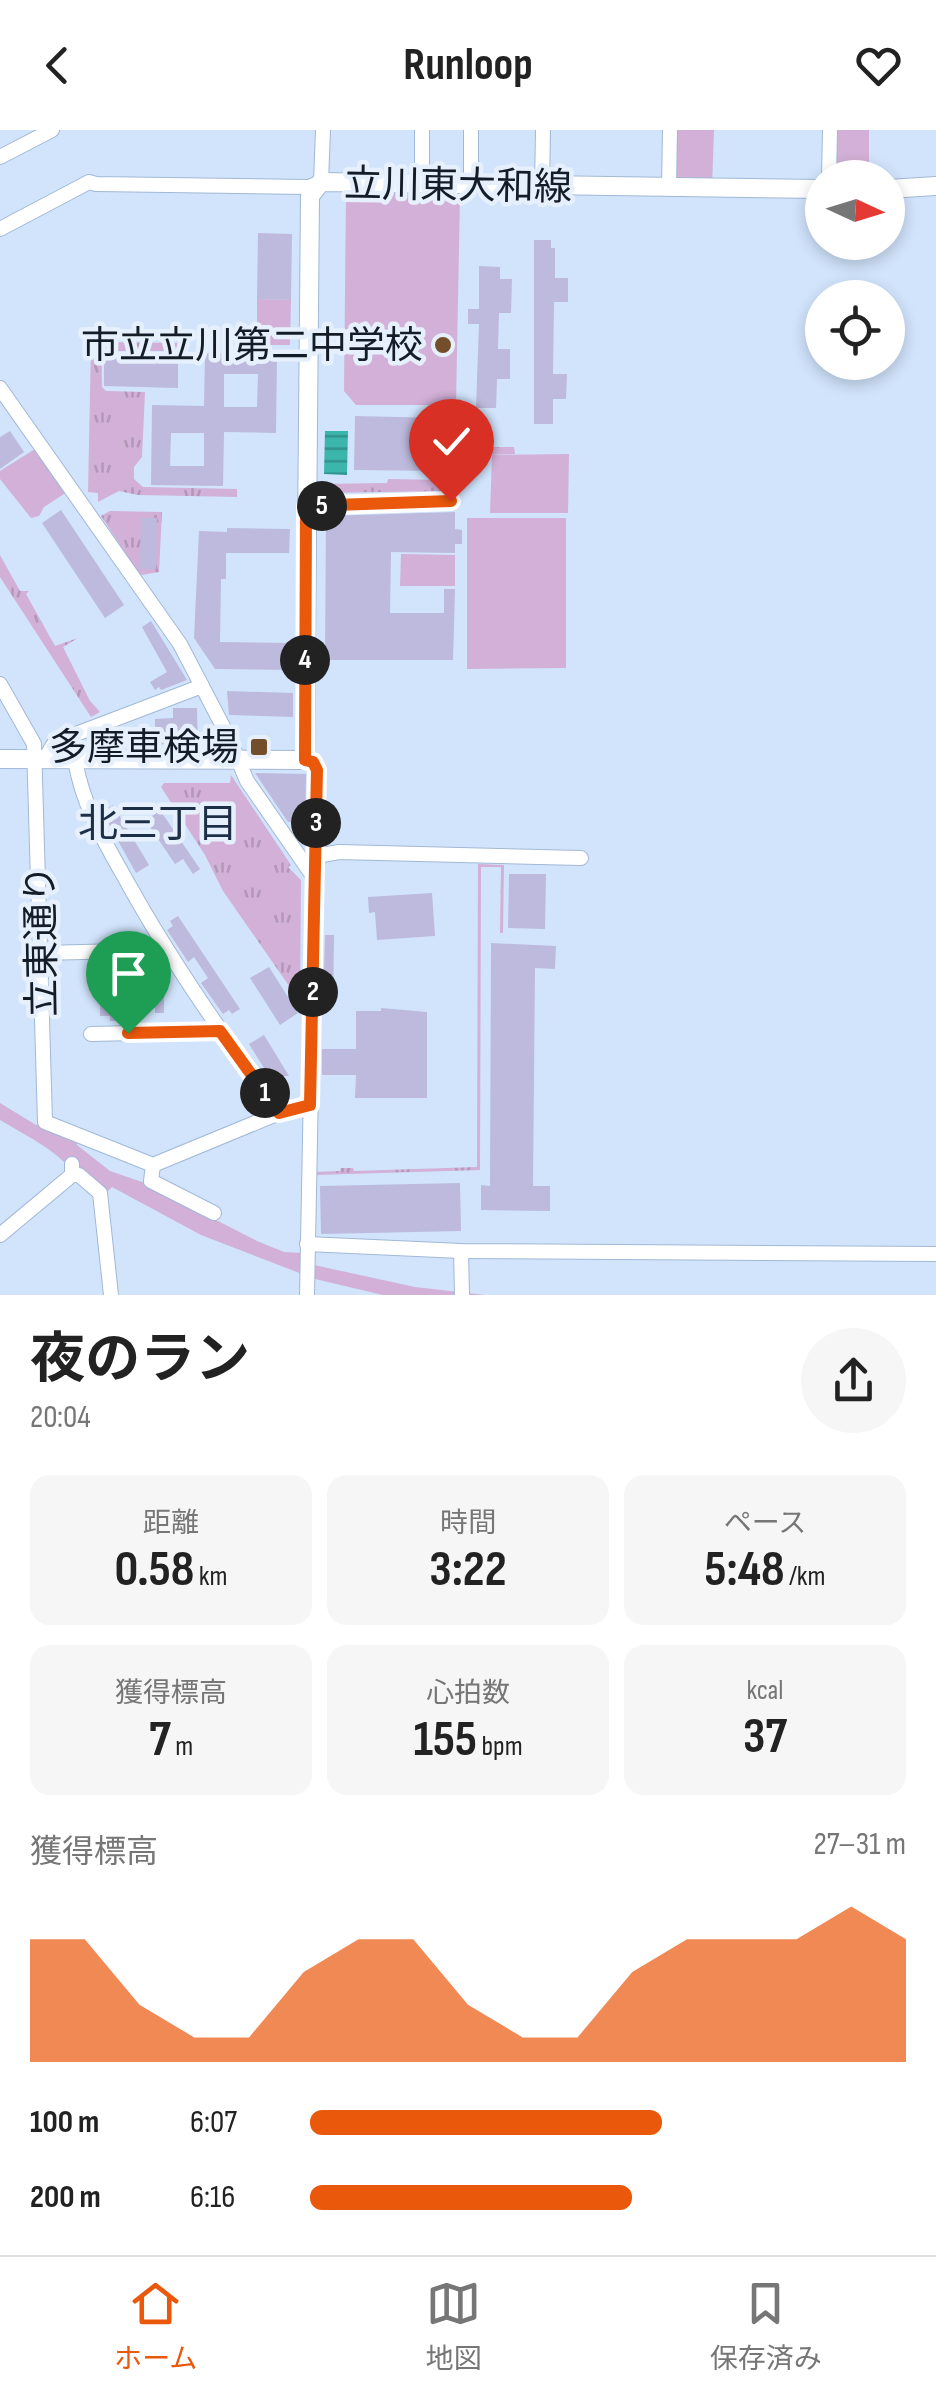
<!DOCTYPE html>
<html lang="ja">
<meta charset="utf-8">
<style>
:root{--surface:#fff;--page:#f6f6f6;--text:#222;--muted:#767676;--line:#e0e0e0;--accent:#ea580c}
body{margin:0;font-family:"Sofia Sans Condensed","Noto Sans JP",sans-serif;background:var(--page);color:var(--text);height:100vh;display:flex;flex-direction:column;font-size:38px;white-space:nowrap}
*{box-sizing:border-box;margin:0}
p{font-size:32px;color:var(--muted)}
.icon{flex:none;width:55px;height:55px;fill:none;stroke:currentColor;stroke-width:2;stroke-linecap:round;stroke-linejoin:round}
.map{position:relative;height:1165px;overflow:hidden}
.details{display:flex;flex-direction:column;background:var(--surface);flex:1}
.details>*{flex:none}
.needle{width:65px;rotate:94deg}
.buttons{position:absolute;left:805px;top:30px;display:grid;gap:20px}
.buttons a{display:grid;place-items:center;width:100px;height:100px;border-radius:50%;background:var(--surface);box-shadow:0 5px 15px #0003;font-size:50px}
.pin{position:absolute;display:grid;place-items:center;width:85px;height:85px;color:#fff;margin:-102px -42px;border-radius:50% 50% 50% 0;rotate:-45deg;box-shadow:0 0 10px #0007}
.pin .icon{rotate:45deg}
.km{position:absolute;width:50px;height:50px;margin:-25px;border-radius:50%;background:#222;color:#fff;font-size:28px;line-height:50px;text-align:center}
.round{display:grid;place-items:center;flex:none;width:105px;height:105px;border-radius:52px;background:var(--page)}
.summary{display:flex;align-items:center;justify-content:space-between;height:170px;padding:0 30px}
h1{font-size:55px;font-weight:700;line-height:75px}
.stats{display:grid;grid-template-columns:repeat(3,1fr);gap:15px;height:170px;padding:10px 30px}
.stats div{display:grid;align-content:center;border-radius:20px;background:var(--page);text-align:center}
.stats b{font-size:50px;font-weight:700}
.stats small{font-size:28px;font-weight:400}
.stats p{font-size:28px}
.chart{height:280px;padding:20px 30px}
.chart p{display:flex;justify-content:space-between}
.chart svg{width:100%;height:180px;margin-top:10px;fill:var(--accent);opacity:.7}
ul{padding:0 30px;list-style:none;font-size:32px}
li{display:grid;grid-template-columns:160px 120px 1fr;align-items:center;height:75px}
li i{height:25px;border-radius:12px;background:var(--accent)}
header{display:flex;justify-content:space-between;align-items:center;height:130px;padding:0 30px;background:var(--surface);font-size:45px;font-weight:700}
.tab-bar{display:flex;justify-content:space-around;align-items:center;height:140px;border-top:2px solid var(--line);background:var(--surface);font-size:28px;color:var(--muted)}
.tab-bar a{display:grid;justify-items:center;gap:5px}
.tab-bar .active{color:var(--accent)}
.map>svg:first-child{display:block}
.grass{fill:url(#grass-tufts)}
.green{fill:#d2b0d7}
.water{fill:url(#water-rules)}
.building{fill:#bdbadd;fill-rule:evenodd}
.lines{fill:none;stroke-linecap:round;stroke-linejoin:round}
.minor-casing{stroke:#a1b8d6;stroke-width:16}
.major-casing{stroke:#a1b8d6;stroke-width:20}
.minor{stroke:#fff;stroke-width:14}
.major{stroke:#fff;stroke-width:18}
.route-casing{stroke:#fff;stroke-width:20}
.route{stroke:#ea580c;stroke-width:12}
.poi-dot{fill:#744e2a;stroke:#e6f0fc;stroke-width:4}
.labels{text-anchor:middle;stroke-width:9;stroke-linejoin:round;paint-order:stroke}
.street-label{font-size:38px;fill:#141c27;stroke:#e6f0fc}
.poi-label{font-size:38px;fill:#141c27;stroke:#e6f0fc;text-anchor:end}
.neighbourhood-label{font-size:40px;fill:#1d2f47;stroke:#e6f0fc}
</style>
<header><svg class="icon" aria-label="back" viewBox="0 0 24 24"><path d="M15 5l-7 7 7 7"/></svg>Runloop<svg class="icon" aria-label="heart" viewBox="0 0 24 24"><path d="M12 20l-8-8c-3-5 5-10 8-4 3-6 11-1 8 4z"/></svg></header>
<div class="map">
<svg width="936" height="1165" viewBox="0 0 936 1165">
<defs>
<pattern id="grass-tufts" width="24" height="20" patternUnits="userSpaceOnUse" patternTransform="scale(2.5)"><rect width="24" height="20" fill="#d2b0d7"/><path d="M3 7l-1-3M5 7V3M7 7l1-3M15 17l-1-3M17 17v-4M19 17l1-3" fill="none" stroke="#b397b9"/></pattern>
<pattern id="water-rules" width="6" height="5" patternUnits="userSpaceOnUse" patternTransform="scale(2.5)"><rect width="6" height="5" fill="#3cb5ac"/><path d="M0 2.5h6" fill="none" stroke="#31928c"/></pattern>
</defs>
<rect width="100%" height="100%" fill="#d1e4fc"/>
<!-- grass -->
<g class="grass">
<path d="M100,212L178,213V221H101L102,257L106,261L145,262L142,327L134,337V349L143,357L237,359V367L138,365L119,361L98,372V363L88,362L91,216Z"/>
<path d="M476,317H514L515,324L477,325L445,361L323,363L314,354L387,353L388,349L446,350Z"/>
<path d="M110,381L162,382L159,442L141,445L135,438L101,386Z"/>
<path d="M0,425L20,461H29L26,464L55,516L78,508L63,517L90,571L100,582L91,587L0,447Z"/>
<path d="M231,645L291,735L288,737L301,750L300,865L296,866L223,761L205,725L161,657L164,653H230Z"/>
<path d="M478,734L504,735L503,803H500L501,737H481L480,1040L316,1045V1042L340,1041L341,1038H353L354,1041L477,1037Z"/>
</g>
<!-- green -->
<g class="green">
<path d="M672,0H714L712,57L671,56Z"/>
<path d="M831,0H869V47L830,48Z"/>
<path d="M346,62H457L460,66L456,275H356L344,261Z"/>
<path d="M257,169L291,170L290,215H257Z"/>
<path d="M35,319L67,362L44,377L39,386L31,388L0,349V341Z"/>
<path d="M569,324L568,383H490L492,325Z"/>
<path d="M467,388H566V538L467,539Z"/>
<path d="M401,424L455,425V456H400Z"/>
<path d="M0,973L36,995L48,997L75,1008L77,1015L110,1041L142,1052L257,1111L284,1122L301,1123L314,1135L415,1157L485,1165H383L315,1149L201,1105L112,1057L107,1062L67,1029L64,1032C45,1014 23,1004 0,990Z"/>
</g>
<!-- water -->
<path class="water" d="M325,301H348L347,345L324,344Z"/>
<!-- building -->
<g class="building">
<path d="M258,103L292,104L291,170L257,169Z"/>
<path d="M534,110H551V118H555V148H568V172H554L553,244H567L566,269H553V294H534Z"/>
<path d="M479,136L500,137V149H512L511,183H499L498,219H510V249H497L496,278H476L479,194H468V179H479Z"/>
<path d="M104,222L178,223V258L104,256Z"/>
<path d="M205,223L277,224L276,303L224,302L223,356L151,355L152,275L204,276ZM224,244H258L257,277H224ZM171,303H204V336H170Z"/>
<path d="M355,286L440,288L439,341L354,340Z"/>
<path d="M10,301L24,322L0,339V307Z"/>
<path d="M61,380L124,475L105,488L42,393Z"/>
<path d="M455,382V399L462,400V414H455V423L391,422L390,483H444V459H455L453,530H325L326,386Z"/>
<path d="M141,388H157L156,439H140Z"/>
<path d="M227,398L290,399L289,423H226V449H221L220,512L292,513L291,540L215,539L194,508L199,401L227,402Z"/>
<path d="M151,491L187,550L161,560L159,557L155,560L150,552L167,542L142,497Z"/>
<path d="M227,561L293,563V587L229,585Z"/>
<path d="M173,578H197L198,617H174V614L79,617L121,598L155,599V589L173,588Z"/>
<path d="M255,643L306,644L305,713H303L292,692H288Z"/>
<path d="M113,675L149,735L136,743L102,682Z"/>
<path d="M160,680L200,739L193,744L183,729L175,734L148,694L155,690L152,686Z"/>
<path d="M509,744H546L545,799L508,798Z"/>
<path d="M432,763L435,806L377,810L375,782L369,783L368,767Z"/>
<path d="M178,786L240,879L232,884L229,880L223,884L201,853L208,848L194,827L188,832L167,800L173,796L170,791Z"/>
<path d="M325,805H334L333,877H323Z"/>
<path d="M491,813L556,816L555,839L535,838L533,1056H550V1081L481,1080V1055L490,1056Z"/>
<path d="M109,832H118L119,891H110V886H100V838H109Z"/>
<path d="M154,834H164V883H155V878H144L143,840L155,839Z"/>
<path d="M269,837L298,883L280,895L250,848Z"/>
<path d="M381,878L427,882V968H355L356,945H322V919H356V881H381Z"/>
<path d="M264,905L289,946H269L249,914Z"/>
<path d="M460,1053L461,1101L321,1104L320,1056Z"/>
</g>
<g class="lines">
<defs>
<g id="minor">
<path d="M0,27L52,0"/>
<path d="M829,48L830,0"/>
<path d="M422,55V0"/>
<path d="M471,57V0"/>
<path d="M542,57L543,0"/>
<path d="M669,57L670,0"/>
<path d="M0,99L89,52L96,54L309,57L321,52L323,0"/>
<path d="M0,258L180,514L229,608L247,651L315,749"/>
<path d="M307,376L451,371"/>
<path d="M0,554L34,614L45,992L153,1035L279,983L310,975"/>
<path d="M45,629L53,615L76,604L202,556"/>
<path d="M75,629C82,676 107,716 130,757C174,836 226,909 279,983"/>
<path d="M305,630L313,632L317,645L307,1165"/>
<path d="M316,726L339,722L581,728"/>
<path d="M41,823L165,820"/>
<path d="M91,904L220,901"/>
<path d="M153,1035L151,1051L214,1083"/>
<path d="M72,1045H79L100,1063L111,1165"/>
<path d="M0,1105L72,1045V1034"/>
<path d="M307,1114L461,1121L936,1124"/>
<path d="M461,1121L462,1165"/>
</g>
<g id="major">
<path d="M888,59L936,56"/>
<path d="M0,629L305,630L310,66L321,52L822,59"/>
</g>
</defs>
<!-- minor casing -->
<use href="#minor" class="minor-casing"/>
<!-- major casing -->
<use href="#major" class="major-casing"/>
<!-- minor -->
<use href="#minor" class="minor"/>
<!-- major -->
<use href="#major" class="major"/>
</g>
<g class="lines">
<defs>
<path id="route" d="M128,903L220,901L279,983L310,975L317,640L313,632L305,630L306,376L451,371"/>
</defs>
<!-- route casing -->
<use href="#route" class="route-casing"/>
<!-- route -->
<use href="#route" class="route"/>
</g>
<!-- markers -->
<g class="poi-dot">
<circle cx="443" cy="215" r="10"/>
<rect x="249" y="607" width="20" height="20" rx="5"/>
</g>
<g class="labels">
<!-- street labels -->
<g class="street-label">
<text transform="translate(458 55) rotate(1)" y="13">立川東大和線</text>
<text transform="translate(41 811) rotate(-91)" y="13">立東通り</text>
</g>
<!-- poi labels -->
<g class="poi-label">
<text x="423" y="228">市立立川第二中学校</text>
<text x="239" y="630">多摩車検場</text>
</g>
<!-- neighbourhood labels -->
<g class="neighbourhood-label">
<text x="158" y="707">北三丁目</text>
</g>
</g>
</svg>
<div class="buttons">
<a><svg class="needle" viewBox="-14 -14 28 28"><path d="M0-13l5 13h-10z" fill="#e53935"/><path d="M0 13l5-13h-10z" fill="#767676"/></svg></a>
<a><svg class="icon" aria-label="locate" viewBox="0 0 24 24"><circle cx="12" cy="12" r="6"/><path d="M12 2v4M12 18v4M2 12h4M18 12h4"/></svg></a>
</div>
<div class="pin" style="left:128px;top:903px;background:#1e9e55"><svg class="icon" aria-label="arrive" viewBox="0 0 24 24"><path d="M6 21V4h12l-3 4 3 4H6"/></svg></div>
<div class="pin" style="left:451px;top:371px;background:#d93025"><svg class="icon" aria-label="check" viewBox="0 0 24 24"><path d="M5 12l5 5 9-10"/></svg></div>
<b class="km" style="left:265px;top:963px">1</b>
<b class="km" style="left:313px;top:862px">2</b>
<b class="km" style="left:316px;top:693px">3</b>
<b class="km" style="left:305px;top:530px">4</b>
<b class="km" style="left:322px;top:376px">5</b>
</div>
<section class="details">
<div class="summary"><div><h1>夜のラン</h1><p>20:04</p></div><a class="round"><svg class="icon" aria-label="share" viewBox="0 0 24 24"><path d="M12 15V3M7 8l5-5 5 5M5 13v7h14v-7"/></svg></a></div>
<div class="stats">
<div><p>距離</p><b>0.58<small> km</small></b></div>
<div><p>時間</p><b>3:22</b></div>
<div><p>ペース</p><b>5:48<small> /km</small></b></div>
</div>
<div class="stats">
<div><p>獲得標高</p><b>7<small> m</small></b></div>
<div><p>心拍数</p><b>155<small> bpm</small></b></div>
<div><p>kcal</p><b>37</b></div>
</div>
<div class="chart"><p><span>獲得標高</span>27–31 m</p>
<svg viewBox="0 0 160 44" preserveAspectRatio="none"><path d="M0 44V14L10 14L20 30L30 38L40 38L50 22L60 14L70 14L80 30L90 38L100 38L110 22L120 14L130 14L140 14L150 6L160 14V44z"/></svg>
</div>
<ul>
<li><b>100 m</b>6:07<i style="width:59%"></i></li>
<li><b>200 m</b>6:16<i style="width:54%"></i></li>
</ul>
</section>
<nav class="tab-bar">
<a class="active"><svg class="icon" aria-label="home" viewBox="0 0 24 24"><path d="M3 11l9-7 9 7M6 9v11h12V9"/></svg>ホーム</a>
<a><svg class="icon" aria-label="map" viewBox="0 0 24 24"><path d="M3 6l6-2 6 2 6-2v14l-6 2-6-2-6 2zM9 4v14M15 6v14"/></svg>地図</a>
<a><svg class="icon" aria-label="saved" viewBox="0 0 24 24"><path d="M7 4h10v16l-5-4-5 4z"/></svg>保存済み</a>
</nav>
